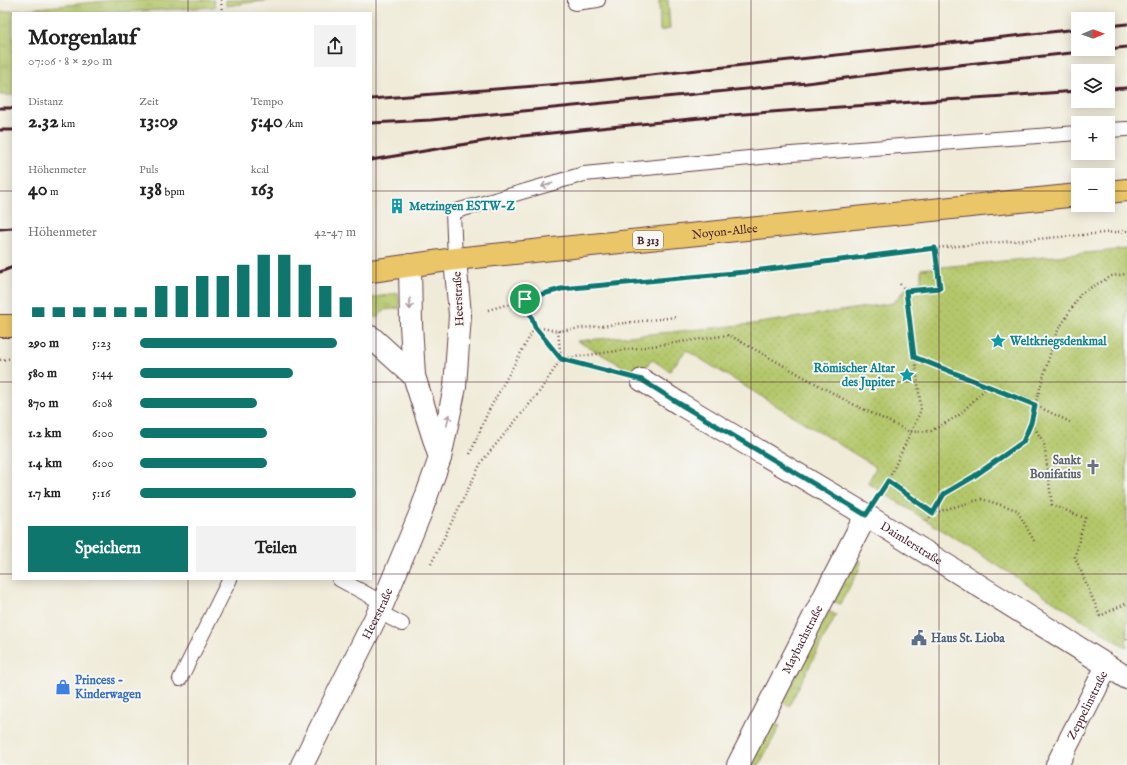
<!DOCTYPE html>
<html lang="de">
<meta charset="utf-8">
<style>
:root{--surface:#fff;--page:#f2f2f2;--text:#222;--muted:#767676;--accent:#0f766e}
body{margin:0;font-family:"IM FELL English",serif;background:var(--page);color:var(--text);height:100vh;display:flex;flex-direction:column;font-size:15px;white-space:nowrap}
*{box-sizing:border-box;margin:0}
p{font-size:13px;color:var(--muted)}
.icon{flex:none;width:22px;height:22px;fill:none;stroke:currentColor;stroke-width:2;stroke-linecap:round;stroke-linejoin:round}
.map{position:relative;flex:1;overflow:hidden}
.panel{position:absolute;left:12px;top:12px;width:360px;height:568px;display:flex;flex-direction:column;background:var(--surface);border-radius:0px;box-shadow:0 2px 10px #0003}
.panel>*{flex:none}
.needle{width:26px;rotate:89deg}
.controls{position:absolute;left:1071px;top:12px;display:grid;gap:8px}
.controls a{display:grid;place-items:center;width:44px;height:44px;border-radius:0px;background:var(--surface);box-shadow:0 2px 10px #0003;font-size:20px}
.pin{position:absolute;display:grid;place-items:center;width:34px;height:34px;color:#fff;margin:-17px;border:2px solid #fff;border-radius:50%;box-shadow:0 1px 4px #0007}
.round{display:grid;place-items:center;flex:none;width:42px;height:42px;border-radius:0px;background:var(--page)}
.summary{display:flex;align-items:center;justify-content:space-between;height:68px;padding:0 16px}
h1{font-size:22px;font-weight:700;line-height:30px}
.stats{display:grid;grid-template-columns:repeat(3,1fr);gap:6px;height:68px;padding:4px 16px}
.stats div{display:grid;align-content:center}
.stats b{font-size:20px;font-weight:700}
.stats small{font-size:11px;font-weight:400}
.stats p{font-size:11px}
.chart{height:112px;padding:8px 16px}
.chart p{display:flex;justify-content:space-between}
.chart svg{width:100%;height:72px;margin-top:4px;stroke:var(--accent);stroke-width:6}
.button{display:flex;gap:8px;margin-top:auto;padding:8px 16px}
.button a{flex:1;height:46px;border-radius:0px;background:var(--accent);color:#fff;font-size:16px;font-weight:700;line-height:46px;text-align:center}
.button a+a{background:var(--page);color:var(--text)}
ul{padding:0 16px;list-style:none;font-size:13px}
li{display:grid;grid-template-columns:64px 48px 1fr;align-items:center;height:30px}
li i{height:10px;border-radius:5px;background:var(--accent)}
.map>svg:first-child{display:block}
.grass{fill:url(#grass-tufts);stroke:#7f734a}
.park{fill:url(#park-dots);stroke:#7f734a}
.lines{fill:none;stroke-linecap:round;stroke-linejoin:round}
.service-casing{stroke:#633e45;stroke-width:16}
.minor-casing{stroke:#633e45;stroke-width:24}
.primary-casing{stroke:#633e45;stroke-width:24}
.path{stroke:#633e45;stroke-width:2.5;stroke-dasharray:1 3;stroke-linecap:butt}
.service{stroke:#fff;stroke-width:14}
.minor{stroke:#fff;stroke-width:22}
.primary{stroke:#eac669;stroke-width:22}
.rail{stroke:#4a1f2b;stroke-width:3}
.oneway{stroke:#ae9aa0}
.route-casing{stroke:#fff;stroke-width:8}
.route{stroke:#0f766e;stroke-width:5}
.grid{fill:none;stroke:#4a1f2b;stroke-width:1;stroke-opacity:0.55}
.labels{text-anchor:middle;stroke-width:4;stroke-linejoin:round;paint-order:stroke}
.shield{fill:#f6f6f2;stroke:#7e6067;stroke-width:1}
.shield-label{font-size:11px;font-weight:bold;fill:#4a1f2b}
.culture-label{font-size:12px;font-weight:bold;fill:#0d838f;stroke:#f6f6f2;text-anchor:start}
.street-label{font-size:12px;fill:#4a1f2b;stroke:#f6f6f2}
.worship-label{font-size:12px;font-weight:bold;fill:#5b616d;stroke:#f6f6f2;text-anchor:end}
.service-label{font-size:12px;font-weight:bold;fill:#4e5e75;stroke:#f6f6f2;text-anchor:start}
.shop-label{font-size:12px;font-weight:bold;fill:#366cbe;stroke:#f6f6f2;text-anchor:start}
</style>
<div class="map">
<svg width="1127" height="765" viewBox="0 0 1127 765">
<defs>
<pattern id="grass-tufts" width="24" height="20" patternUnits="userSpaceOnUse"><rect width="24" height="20" fill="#b4c76a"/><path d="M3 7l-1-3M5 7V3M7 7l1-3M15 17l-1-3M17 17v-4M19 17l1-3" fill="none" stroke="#9caa5c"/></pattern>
<pattern id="park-dots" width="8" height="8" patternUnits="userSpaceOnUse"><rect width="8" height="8" fill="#b4c76a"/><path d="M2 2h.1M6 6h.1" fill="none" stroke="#9caa5c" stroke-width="1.8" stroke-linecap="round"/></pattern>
</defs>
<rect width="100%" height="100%" fill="#f6f6f2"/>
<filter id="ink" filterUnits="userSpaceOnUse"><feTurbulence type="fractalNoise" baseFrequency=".025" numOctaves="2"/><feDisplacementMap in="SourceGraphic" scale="8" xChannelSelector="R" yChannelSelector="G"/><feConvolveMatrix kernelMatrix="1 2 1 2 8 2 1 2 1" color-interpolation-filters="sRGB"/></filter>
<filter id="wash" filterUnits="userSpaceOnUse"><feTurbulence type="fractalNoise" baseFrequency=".012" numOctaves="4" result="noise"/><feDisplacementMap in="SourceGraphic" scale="16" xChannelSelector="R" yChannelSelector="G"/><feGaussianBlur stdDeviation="0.9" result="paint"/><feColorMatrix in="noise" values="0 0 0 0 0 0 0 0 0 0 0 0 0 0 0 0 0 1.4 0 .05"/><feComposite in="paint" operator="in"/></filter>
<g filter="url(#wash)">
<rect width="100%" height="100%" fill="#f0ebd8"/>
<!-- grass -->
<g class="grass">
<path d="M115,0H214L215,7L107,13H13V95H0V12Z"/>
<path d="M226,0H271L226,6Z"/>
<path d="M659,0H668L670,29L660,31Z"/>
<path d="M398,293L400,308L384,310L377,318L371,315V298Z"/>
<path d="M858,559L861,561L859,570L840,604L834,601L854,564Z"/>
<path d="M829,611L836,615L789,706L782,702Z"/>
<path d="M772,722L780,726L759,765H750Z"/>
</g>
<!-- park -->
<path class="park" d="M1127,249V648L868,483L876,467L686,350L670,371L651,359L641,376L577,341L753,324L893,303L909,285L921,281V269Z"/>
</g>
<g filter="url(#ink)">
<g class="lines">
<defs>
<g id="service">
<path d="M575,0V3L598,0"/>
<path d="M1108,130L1127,129"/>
<path d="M455,259L453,212L584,174L791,154L1078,133"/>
<path d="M339,579L383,603"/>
<path d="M379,612L402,624"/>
<path d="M180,679L230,579"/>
</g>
<g id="minor">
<path d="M410,265L411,324L414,376L440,458"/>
<path d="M371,337L414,376"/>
<path id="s1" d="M642,380L680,404L866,515L1127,678"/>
<path id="s2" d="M302,765L383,603L420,514L440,458L455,387L460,315L455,259"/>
<path id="s3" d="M738,765L866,515"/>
<path id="s4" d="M1057,765L1107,666"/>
</g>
<g id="primary">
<path d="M1108,192L1127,190"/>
<path id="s5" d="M371,271L455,259L1078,195"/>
<path d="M0,326H13"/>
</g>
</defs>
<!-- service casing -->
<use href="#service" class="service-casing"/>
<!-- minor casing -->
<use href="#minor" class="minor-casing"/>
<!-- primary casing -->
<use href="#primary" class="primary-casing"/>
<!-- path -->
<g class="path">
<path d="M221,0L222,13"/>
<path d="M900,284L906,291L915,357"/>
<path d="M906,291L940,288L935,248"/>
<path d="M525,299L535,327L561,359"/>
<path d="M488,310L561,289L745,272L935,248L1127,231"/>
<path d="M535,327L558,331L676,317"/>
<path d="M558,331L561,359"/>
<path d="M0,360L13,358"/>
<path d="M563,360L617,373"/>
<path d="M1032,424L1044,443L1052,505L1085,518L1075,557L1100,616L1127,603"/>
<path d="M470,454L488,412L535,327"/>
<path d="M888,481L933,513L944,493L973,477L1023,442L1031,423L1035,405L1056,334L1081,293L1112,276L1127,274"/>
<path d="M881,492L888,481L921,410L915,357L1035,405L1070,422"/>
<path d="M927,521L933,513L982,499L1017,510L1034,541"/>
<path d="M431,564L482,461L538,394L561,359L729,335L847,401L910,432L931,431L958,416L987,387"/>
<path d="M1127,639L1126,641H1127"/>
</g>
<!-- service -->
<use href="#service" class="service"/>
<!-- minor -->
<use href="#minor" class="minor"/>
<!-- primary -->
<use href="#primary" class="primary"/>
<!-- rail -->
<g class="rail">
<path d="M1108,26L1127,24"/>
<path d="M1108,89L1127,88"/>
<path d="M371,99L586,82L1078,29"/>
<path d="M0,108H13"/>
<path d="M371,123L431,120L807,83L884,73L1127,47"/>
<path d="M0,130H13"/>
<path d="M371,160L502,138L590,129L731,115L854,106L1078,91"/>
<path d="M0,229L13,228"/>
<path d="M0,272L13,267"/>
</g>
</g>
<!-- one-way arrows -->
<defs><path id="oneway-shaft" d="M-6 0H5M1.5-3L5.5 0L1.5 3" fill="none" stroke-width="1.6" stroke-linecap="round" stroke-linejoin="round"/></defs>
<g class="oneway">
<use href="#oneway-shaft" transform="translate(547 185) rotate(163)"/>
<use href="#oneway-shaft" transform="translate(410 304) rotate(89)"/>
<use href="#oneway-shaft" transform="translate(448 420) rotate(-78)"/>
</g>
</g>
<g class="lines" filter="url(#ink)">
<defs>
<path id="route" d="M935,248L940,288L906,291L914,357L1035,405L1031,423L1023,442L973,477L944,494L933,513L888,481L866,515L680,404L642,380L561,359L535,327L525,299L561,289L745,272Z"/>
</defs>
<!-- route casing -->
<use href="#route" class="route-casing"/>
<!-- route -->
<use href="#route" class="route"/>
</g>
<!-- grid -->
<path class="grid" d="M188,0V13M376,0V765M564,0V765M751,0V765M939,0V765M0,191H13M371,191H1078M1108,191H1127M0,382H13M371,382H1127M0,574H13M371,574H1127M188,579V765"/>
<!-- icons -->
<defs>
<symbol id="building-bare" viewBox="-9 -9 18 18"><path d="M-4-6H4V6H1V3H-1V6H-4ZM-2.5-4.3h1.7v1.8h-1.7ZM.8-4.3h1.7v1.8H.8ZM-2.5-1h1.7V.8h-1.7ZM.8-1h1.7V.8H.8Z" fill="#0f9aa8" stroke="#f6f6f2" stroke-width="2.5" paint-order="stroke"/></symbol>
<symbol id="sight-bare" viewBox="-9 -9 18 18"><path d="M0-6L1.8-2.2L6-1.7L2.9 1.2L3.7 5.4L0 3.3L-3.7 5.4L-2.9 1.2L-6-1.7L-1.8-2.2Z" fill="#0f9aa8" stroke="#f6f6f2" stroke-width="2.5" paint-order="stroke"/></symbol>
<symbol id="church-bare" viewBox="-9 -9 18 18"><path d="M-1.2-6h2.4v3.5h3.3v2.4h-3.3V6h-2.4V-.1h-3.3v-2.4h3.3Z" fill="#6b7280" stroke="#f6f6f2" stroke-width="2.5" paint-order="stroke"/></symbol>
<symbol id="civic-bare" viewBox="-9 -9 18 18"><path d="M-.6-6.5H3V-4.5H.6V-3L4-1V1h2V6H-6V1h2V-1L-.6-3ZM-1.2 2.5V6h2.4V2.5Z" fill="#5c6f8a" stroke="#f6f6f2" stroke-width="2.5" paint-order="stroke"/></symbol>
<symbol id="shop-bare" viewBox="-9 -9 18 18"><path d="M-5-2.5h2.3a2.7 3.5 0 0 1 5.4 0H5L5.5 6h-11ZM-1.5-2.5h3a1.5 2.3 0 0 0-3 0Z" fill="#3f7fe0" stroke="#f6f6f2" stroke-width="2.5" paint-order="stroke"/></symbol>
</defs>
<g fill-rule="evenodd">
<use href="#building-bare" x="386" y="195" width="22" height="22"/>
<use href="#sight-bare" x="987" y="330" width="22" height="22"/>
<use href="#sight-bare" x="896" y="364" width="22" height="22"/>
<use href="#church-bare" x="1082" y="456" width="22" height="22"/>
<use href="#civic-bare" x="908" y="627" width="22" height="22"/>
<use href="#shop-bare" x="52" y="676" width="22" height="22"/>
</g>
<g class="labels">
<!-- shield labels -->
<rect class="shield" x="633" y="231" width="30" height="18" rx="3"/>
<g class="shield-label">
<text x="648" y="244">B 313</text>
</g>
<!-- culture labels -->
<g class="culture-label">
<text x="409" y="210">Metzingen ESTW-Z</text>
<text x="1010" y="345">Weltkriegsdenkmal</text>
<text x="895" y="372" text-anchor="end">Römischer Altar<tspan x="895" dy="14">des Jupiter</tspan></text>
</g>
<!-- street labels -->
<g class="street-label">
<text dy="4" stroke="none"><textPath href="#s5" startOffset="356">Noyon-Allee</textPath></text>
<text transform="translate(458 299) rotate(-93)" y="4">Heerstraße</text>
<text dy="4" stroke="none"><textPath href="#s1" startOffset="315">Daimlerstraße</textPath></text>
<text dy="4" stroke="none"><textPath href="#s2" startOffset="169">Heerstraße</textPath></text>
<text dy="4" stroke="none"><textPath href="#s3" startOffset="141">Maybachstraße</textPath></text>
<text dy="4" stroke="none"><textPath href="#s4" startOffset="67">Zeppelinstraße</textPath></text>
</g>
<!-- worship labels -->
<g class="worship-label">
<text x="1081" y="464">Sankt<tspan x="1081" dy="14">Bonifatius</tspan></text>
</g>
<!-- service labels -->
<g class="service-label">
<text x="931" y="642">Haus St. Lioba</text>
</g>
<!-- shop labels -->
<g class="shop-label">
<text x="75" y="684">Princess -<tspan x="75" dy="14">Kinderwagen</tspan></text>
</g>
</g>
</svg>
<div class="controls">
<a><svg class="needle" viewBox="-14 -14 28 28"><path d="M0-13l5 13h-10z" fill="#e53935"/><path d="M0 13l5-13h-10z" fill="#767676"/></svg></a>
<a><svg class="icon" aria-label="layers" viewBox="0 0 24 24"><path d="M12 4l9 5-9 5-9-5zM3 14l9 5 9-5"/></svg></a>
<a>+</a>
<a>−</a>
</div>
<div class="pin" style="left:525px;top:299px;background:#1e9e55"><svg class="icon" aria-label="arrive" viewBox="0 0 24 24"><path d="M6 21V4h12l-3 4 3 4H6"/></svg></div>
<section class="panel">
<div class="summary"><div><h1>Morgenlauf</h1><p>07:06 · 8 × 290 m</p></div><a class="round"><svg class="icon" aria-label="share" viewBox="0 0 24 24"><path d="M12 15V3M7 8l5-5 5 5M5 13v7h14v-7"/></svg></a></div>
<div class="stats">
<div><p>Distanz</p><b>2.32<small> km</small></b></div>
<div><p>Zeit</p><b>13:09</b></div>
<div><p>Tempo</p><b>5:40<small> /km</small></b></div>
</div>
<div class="stats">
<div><p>Höhenmeter</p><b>40<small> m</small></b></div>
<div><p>Puls</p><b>138<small> bpm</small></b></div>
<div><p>kcal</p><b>163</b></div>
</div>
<div class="chart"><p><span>Höhenmeter</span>42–47 m</p>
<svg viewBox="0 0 160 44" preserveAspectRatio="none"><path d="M5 44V38M15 44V38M25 44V38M35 44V38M45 44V38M55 44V38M65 44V25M75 44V25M85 44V19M95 44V19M105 44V12M115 44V6M125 44V6M135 44V12M145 44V25M155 44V32"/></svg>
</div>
<ul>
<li><b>290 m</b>5:23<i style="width:91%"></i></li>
<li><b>580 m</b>5:44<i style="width:71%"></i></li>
<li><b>870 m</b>6:08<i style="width:54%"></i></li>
<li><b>1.2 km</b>6:00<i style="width:59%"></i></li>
<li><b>1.4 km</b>6:00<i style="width:59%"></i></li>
<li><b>1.7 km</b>5:16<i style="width:100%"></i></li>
</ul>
<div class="button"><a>Speichern</a><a>Teilen</a></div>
</section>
</div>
